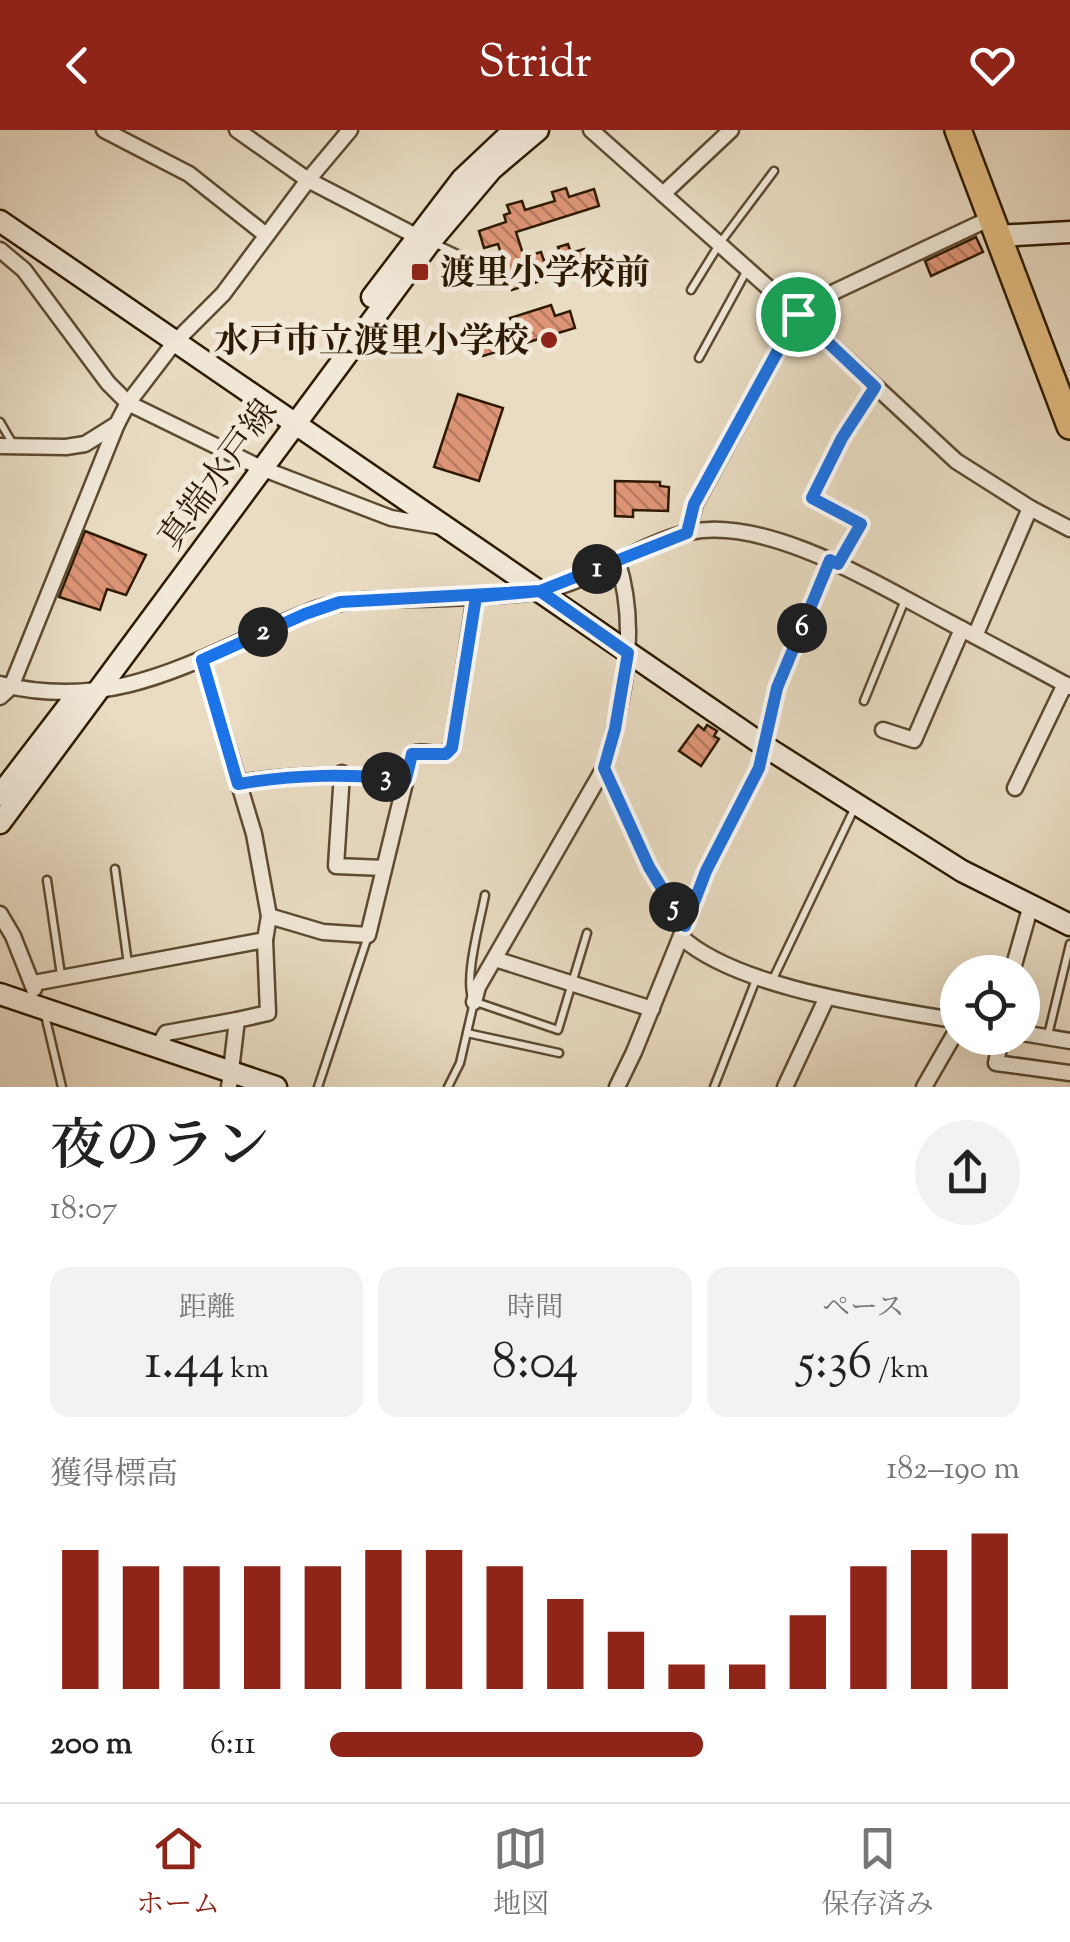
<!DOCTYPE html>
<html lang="ja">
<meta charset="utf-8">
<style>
:root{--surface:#fff;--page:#f2f2f2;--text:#222;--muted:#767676;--line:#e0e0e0;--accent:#8f2418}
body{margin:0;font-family:"Sorts Mill Goudy","Noto Serif JP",serif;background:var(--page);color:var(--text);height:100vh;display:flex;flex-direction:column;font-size:38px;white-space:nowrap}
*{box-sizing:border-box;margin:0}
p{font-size:32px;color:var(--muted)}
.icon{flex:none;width:55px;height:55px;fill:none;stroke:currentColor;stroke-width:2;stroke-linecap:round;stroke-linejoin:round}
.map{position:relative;height:957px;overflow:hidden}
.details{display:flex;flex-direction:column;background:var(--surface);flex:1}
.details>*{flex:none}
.buttons{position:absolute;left:940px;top:825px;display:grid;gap:20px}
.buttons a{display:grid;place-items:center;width:100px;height:100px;border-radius:50%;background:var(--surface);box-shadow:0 10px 40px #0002;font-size:50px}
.pin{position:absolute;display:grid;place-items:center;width:85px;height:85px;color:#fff;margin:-42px;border:5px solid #fff;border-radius:50%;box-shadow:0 2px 10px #0007}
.km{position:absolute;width:50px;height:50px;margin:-25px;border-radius:50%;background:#222;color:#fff;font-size:28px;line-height:50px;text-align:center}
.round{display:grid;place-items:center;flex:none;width:105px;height:105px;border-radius:52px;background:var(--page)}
.summary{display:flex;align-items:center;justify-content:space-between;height:170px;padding:0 50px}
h1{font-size:55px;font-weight:600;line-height:75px}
.figures{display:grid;grid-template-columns:repeat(3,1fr);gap:15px;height:170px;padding:10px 50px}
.figures div{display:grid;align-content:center;border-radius:20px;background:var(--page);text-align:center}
.figures b{font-size:50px;font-weight:600}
.figures small{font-size:28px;font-weight:400}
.figures p{font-size:28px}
.chart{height:280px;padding:20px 50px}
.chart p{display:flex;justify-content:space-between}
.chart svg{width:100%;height:180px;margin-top:10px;stroke:var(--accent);stroke-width:6}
ul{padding:0 50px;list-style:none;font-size:32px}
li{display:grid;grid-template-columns:160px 120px 1fr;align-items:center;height:75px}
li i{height:25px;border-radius:12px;background:var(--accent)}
header{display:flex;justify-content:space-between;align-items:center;height:130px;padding:0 50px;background:var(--accent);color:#fff;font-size:45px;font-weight:600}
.tab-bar{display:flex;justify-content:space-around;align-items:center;height:140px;border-top:2px solid var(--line);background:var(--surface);font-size:28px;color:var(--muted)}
.tab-bar a{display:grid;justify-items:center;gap:5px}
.tab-bar .active{color:var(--accent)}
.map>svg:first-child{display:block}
.building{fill:url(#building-back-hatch);stroke:#2d1a00;stroke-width:2.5}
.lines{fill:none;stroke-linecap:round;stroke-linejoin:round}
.lane-casing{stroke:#5c4a31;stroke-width:11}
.street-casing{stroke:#5c4a31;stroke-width:19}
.secondary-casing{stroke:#2d1a00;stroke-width:25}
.highway-casing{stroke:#2d1a00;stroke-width:30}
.lane{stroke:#f1e8d8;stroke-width:6}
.street{stroke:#f1e8d8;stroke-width:14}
.secondary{stroke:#f1e8d8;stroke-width:20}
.highway{stroke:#e4be82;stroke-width:25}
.route-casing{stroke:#fff;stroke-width:20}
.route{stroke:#1a73e8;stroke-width:12}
.poi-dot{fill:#8f2418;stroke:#f1e8d8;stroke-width:4}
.labels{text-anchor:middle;stroke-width:10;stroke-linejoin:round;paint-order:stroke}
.poi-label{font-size:35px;font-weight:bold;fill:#2d1a00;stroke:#f1e8d8;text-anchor:start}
.street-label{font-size:35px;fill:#2d1a00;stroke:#f1e8d8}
</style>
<header><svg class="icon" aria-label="back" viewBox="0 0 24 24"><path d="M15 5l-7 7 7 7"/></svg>Stridr<svg class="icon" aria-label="heart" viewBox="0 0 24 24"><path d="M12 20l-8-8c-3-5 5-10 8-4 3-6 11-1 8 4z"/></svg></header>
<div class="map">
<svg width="1070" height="957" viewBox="0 0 1070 957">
<defs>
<pattern id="building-back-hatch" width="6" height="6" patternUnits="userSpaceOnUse" patternTransform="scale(2.5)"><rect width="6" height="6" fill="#de9577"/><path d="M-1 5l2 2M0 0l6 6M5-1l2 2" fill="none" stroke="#b4795f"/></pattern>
</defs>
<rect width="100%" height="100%" fill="#e9dcc3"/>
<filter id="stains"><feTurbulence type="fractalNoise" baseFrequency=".002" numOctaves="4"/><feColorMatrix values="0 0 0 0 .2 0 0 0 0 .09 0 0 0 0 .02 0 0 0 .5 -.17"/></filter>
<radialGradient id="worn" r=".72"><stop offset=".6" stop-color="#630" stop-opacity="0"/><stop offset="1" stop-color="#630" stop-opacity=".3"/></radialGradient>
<!-- building -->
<g class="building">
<path d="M566,58L569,67L594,59L599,76L516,102L524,127L541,122L544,131L561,126L558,117L568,114L571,123L584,119L589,136L512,160L498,114L484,118L479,101L506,92L504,85L510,83L507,75L522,71L525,80L555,71L552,62Z"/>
<path d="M976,107L983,122L931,146L925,131Z"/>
<path d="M551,175L555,186L570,181L575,198L483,226L478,209L486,207L483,196L492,193L495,203L513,198L510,188Z"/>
<path d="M458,264L503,278L479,351L434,337Z"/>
<path d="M615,351L660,352V356L669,357L668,381L633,380V387L615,386Z"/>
<path d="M85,401L146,425L126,465L107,459L100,480L59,467Z"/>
<path d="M698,595L704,600L707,595L717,601L714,606L719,609L701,636L679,621Z"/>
</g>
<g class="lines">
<defs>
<g id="lane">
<path d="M436,114L496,142"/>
<path d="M691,160L720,113L774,41"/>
<path d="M699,228L746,142"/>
<path d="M0,292L13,314"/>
<path d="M839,433L861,394L813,368L842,309L875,257"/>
<path d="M864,571L905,470"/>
<path d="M115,739L128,834"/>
<path d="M47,750L61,845"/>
<path d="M686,795L706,741L759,638L777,558L829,431"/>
<path d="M772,851L855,677"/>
<path d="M476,872L558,900L587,803"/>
<path d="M45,885L62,957"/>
<path d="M467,903L559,923"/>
<path d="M1048,905L1070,814"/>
<path d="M318,957L368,806"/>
<path d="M448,957L460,933L474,872C462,854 481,788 485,765"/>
<path d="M714,957L757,847"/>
</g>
<g id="street">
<path d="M104,0L189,44L266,105"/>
<path d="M237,0L308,50L416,106"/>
<path d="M591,0L798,184L956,331L1030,378L1070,399"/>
<path d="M663,64L731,0"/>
<path d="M0,120L24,140L108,253L128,273L261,338L391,388L443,397"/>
<path d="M0,316L66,317L85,314L117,294L128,273L174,213L223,164L308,50L350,0"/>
<path d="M687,403L695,374L798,184L836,161L991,88"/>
<path d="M975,506L1030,378"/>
<path d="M0,554C125,585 206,521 316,479C348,468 381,470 413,469C454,468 494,467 534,462C589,455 636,414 690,402C766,386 877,454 943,489C986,512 1028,534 1070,557"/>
<path d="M0,567L11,557L117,294"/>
<path d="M883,600L914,610L962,499"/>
<path d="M604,638L649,737L685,796L634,922L617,957"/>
<path d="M342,643L336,736L384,738"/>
<path d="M238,653C297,644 346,644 406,649"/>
<path d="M1015,658L1065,554"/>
<path d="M0,784L13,806L34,859"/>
<path d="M269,786L323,802L368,805L412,624C427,618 439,631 452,618L475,467"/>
<path d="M681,807C739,859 881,877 958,891"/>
<path d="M495,829L652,879"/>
<path d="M1012,842L1031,775"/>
<path d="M34,853L265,810L269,786L254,704L202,531"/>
<path d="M474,872L478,857L604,638C623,571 640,499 617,430"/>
<path d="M1022,903L1070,911"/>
<path d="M1001,908L996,933L1070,943"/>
<path d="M158,917L166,903L237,890"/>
<path d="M229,957L237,890L268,883L265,810"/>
<path d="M785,957L827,867"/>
<path d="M924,957L958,898"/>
</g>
<g id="secondary">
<path d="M0,91L766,617L962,741L1070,795"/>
<path d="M998,106L1070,102"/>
<path d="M372,167L462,49L514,0"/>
<path d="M0,665L75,567"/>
<path d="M0,693L431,111L492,39L538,0"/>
<path d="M0,864L276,957"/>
</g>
<path id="highway" d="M958,0L1070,296"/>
</defs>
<!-- lane casing -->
<use href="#lane" class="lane-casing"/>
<!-- street casing -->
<use href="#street" class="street-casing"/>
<!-- secondary casing -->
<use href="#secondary" class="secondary-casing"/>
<!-- highway casing -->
<use href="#highway" class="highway-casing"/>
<!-- lane -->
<use href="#lane" class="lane"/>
<!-- street -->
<use href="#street" class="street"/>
<!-- secondary -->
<use href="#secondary" class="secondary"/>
<!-- highway -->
<use href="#highway" class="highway"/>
</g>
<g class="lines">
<defs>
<path id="route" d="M798,184L694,374L687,403L540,461L340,472L305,484L202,530L238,654C297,644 346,644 406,649L412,624H446L452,618L476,467L540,461L628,523L615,599L604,638L649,737L685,796L706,741L759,638L777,558L830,430L838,434L861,394L812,368L842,308L875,257L798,184"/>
</defs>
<!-- route casing -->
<use href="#route" class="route-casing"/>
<!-- route -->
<use href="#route" class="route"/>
</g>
<!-- markers -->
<g class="poi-dot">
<rect x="410" y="132" width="20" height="20" rx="5"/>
<circle cx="549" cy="210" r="10"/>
</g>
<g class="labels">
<!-- poi labels -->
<g class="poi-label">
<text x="440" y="154">渡里小学校前</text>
<text x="529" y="222" text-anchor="end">水戸市立渡里小学校</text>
</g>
<!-- street labels -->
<g class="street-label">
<text transform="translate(217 344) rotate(-54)" y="12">真端水戸線</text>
</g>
</g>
<rect width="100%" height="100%" filter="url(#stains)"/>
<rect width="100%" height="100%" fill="url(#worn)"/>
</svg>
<div class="buttons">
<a><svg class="icon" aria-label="locate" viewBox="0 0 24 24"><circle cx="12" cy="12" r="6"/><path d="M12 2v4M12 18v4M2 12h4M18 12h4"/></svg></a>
</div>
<div class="pin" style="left:798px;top:184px;background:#1e9e55"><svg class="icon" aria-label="arrive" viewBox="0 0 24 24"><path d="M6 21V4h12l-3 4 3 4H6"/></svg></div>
<b class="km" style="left:597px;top:439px">1</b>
<b class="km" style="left:263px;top:502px">2</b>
<b class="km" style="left:386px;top:647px">3</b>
<b class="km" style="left:674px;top:777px">5</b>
<b class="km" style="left:802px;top:498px">6</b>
</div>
<section class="details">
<div class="summary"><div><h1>夜のラン</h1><p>18:07</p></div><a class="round"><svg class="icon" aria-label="share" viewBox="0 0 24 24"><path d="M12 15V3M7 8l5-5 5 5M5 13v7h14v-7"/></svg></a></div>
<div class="figures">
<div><p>距離</p><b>1.44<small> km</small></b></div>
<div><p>時間</p><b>8:04</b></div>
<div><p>ペース</p><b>5:36<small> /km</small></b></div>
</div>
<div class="chart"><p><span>獲得標高</span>182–190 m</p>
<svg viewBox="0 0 160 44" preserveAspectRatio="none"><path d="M5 44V10M15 44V14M25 44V14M35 44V14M45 44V14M55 44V10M65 44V10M75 44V14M85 44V22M95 44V30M105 44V38M115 44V38M125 44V26M135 44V14M145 44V10M155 44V6"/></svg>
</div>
<ul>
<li><b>200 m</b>6:11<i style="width:54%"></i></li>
</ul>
</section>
<nav class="tab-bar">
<a class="active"><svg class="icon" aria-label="home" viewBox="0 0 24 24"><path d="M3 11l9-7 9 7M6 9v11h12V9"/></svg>ホーム</a>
<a><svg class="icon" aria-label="map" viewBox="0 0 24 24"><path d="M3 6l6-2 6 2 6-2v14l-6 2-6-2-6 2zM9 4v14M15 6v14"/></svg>地図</a>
<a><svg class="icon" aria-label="saved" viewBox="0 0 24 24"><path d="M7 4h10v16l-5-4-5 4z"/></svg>保存済み</a>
</nav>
